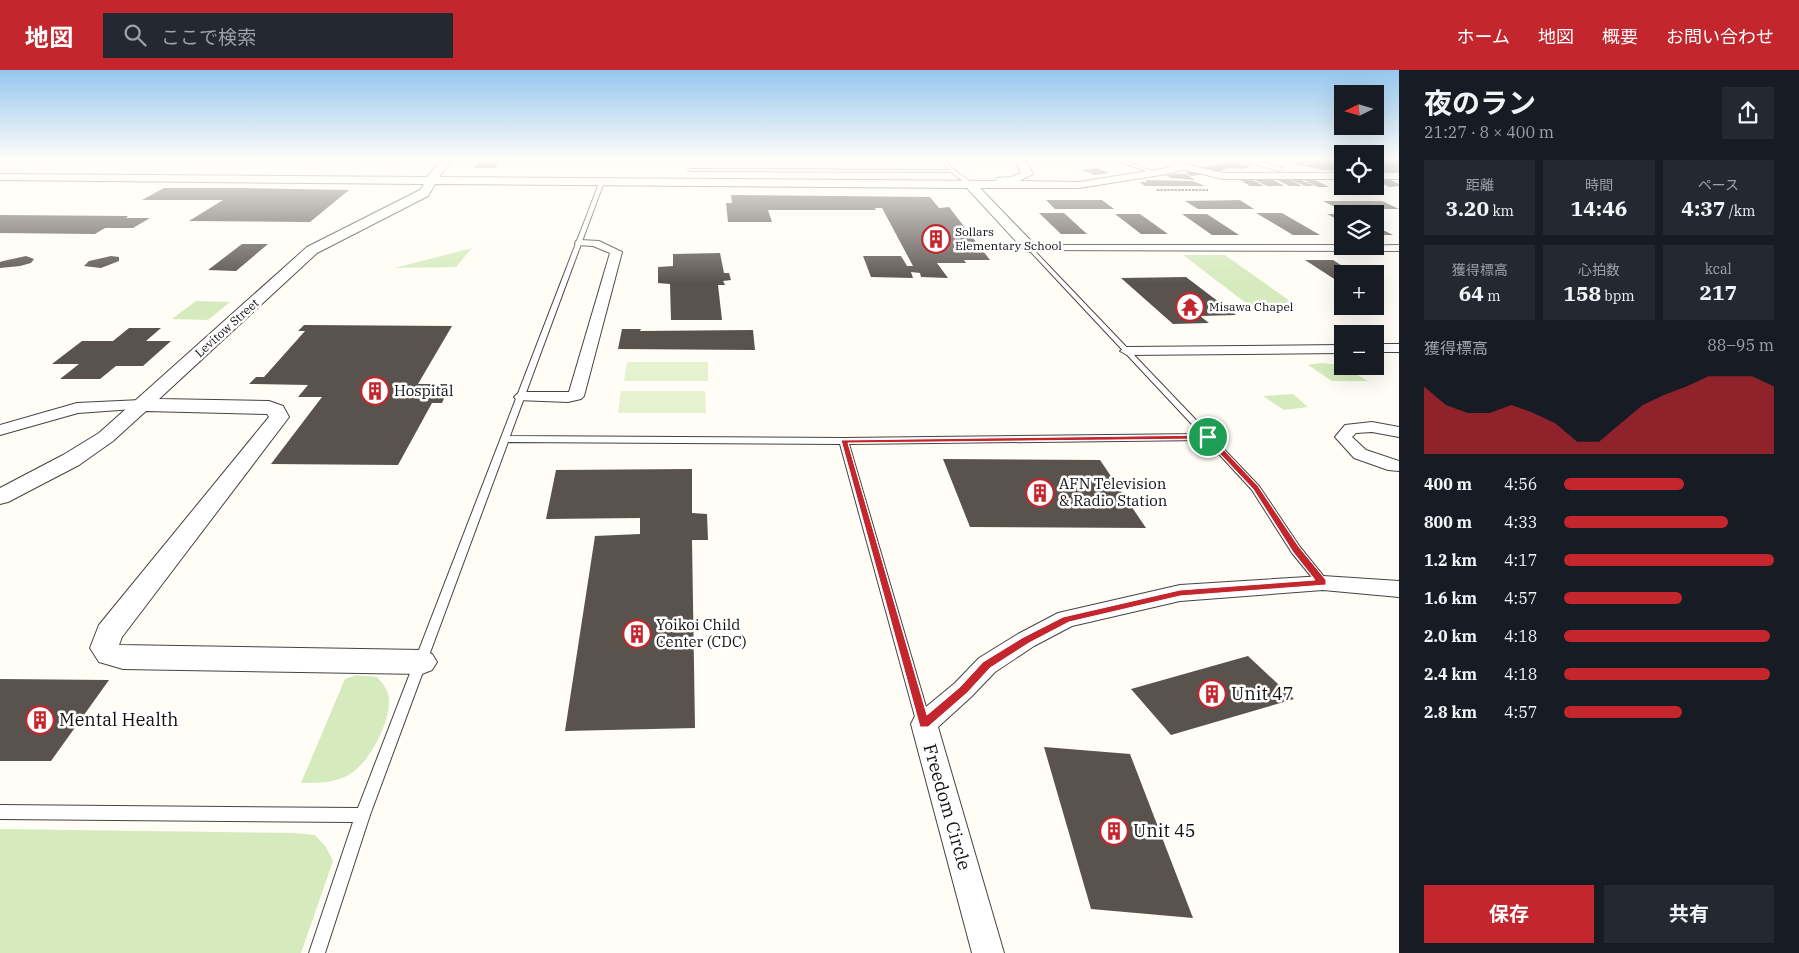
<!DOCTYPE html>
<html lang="ja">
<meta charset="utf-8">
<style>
:root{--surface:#171b24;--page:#242831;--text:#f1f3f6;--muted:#9ea1a6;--accent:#c4262e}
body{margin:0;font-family:"IBM Plex Serif","Noto Sans JP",serif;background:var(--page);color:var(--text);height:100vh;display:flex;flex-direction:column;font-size:19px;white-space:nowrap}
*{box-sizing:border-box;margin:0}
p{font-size:16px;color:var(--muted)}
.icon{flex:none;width:28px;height:28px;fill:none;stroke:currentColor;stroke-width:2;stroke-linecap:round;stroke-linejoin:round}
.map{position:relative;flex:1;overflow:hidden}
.drawer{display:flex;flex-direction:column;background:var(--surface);width:400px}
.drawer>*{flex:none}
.needle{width:32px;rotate:265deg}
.buttons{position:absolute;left:1334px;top:15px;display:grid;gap:10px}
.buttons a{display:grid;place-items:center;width:50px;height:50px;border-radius:0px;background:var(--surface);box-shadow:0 5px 20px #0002;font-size:25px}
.pin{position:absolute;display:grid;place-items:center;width:42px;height:42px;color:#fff;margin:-21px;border:2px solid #fff;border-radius:50%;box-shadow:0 1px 5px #0007}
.round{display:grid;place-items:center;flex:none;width:52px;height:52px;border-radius:0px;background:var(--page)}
.overview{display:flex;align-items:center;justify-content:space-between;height:85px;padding:0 25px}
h1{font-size:28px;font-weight:700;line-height:38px}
.metrics{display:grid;grid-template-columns:repeat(3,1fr);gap:8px;height:85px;padding:5px 25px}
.metrics div{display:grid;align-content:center;border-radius:0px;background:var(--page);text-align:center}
.metrics b{font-size:21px;font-weight:700}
.metrics small{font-size:14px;font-weight:400}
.metrics p{font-size:14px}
.chart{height:140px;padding:10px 25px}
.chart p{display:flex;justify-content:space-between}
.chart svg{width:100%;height:90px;margin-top:5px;fill:var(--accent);opacity:.7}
.cta{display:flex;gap:10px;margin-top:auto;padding:10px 25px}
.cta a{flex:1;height:58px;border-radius:0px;background:var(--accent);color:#fff;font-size:20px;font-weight:700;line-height:58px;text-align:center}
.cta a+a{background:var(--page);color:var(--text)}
ul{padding:0 25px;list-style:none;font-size:16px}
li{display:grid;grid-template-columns:80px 60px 1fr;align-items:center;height:38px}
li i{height:12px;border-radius:6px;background:var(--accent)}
header{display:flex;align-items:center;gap:30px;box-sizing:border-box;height:70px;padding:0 25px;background:var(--accent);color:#fff}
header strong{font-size:24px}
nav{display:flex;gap:28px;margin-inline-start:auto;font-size:18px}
.search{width:350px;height:45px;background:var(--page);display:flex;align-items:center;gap:12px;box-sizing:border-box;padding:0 18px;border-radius:0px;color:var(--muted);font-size:19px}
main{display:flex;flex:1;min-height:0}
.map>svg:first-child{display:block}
.green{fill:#d5ebbd}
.pitch{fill:#e6f2cf}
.building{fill:#5a524d}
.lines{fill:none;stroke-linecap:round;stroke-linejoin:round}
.service-casing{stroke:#444;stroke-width:2}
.minor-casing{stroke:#444;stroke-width:2}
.tertiary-casing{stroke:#444;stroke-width:2}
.path{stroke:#333;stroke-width:2;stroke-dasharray:2.5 1;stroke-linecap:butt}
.service{fill:#fff;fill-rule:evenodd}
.minor{fill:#fff;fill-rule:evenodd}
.tertiary{fill:#fff;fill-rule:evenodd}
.route{fill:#c4262e;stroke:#fff;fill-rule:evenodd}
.labels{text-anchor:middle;stroke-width:5;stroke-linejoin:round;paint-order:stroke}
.far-poi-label{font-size:12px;fill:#111;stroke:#fff;text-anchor:start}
.far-street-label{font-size:12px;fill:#111;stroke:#fff}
.poi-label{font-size:15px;fill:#111;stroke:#fff;text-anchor:start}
.near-poi-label{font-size:18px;fill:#111;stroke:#fff;text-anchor:start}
.near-street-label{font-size:18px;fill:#111;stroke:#fff}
</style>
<header>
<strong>地図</strong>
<div class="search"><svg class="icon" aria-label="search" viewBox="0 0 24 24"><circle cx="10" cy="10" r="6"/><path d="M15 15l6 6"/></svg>ここで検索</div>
<nav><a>ホーム</a><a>地図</a><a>概要</a><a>お問い合わせ</a></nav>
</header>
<main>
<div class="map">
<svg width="1399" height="883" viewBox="0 0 1399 883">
<rect width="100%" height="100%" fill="#fffdf5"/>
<!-- green -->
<g class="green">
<path d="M472,178L456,197L395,198Z"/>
<path d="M1183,185H1225L1297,236H1250Z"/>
<path d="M196,231L230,232L208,250L172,249Z"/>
<path d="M1320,293L1341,295L1368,311H1332L1308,295Z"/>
<path d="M1293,324L1308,337L1284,340L1263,326Z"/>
<path d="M356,605L377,607C383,613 389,621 389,630C390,652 371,689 353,702C338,713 319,713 301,713L345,609Z"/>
<path d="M0,759L295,763L315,765L326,777L333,791L301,883H0Z"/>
</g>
<!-- pitch -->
<g class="pitch">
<path d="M627,292H708V311H624Z"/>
<path d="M621,321H705L706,343H618Z"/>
</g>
<!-- building -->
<g class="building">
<path d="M484,89H501L495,98H474L481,90Z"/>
<path d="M1392,89H1399V105H1375V93L1394,92Z"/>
<path d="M1306,90L1342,92V101L1322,100L1295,94Z"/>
<path d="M1230,91L1252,96L1243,99L1230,98L1216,102L1200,98Z"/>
<path d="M1096,98L1109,103L1095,105L1082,100Z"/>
<path d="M1193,101L1206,104L1192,106L1185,103Z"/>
<path d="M1173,104H1186L1195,110L1171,108L1166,105H1175Z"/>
<path d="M1274,108H1287L1302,116H1289Z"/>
<path d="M1300,108H1311L1329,117H1318Z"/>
<path d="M1375,108H1387L1399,114V116L1389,117L1375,110Z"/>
<path d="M1253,109H1271L1285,116H1267Z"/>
<path d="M1289,109H1299L1315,116H1305Z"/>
<path d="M1145,110L1193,111L1205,116H1145L1139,112H1147Z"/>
<path d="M1240,110H1253L1264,116H1250Z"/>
<path d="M164,118H242L349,120L310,152L189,151L223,130H142Z"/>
<path d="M731,125L930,127L939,138L949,137L990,190H964L966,193H937L948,208L921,207L920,203L911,202L913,208L871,207L863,186H901L907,196H913L882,138H875L876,140H768L772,152H728L726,133H732Z"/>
<path d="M1046,130H1102L1114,139H1055Z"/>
<path d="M1240,130L1254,139H1198L1185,131Z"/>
<path d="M1323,131H1382L1399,139H1339Z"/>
<path d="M1039,143H1064L1087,164H1061Z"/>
<path d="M1256,143H1282L1320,165H1293Z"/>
<path d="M1115,144H1140L1168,164H1141Z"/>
<path d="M1182,144H1207L1239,165H1212Z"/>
<path d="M1327,144H1342V152Z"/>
<path d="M0,145L128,146L126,148H150L133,158H105L95,164L0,163Z"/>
<path d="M1375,156L1393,165H1375Z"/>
<path d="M242,174H268L236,201L208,200Z"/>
<path d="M720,183L724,203H729L731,210L723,211L725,215H718L722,250H671L670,214L658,213V197L673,196V184Z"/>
<path d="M26,186L34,189L31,193L20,196L0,198V192L3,191Z"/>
<path d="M111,186L119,187V191L101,198L84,196L89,191Z"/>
<path d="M1305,190H1333L1355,204H1342V214Z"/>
<path d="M1186,207L1236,245L1200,246L1209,253L1173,254L1121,208Z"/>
<path d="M304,255L452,256L418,314H451L442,333H432L398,395L271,394L322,327H298L308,315L249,314L256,307H264L305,261H298Z"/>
<path d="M129,258H161L146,271H171L143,296H116L100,309H60L79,294H52L82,271H113Z"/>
<path d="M622,259H641L640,261L753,260L755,280L618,279Z"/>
<path d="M943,389L1100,390L1146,458L970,457Z"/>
<path d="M692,399V443L707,444L708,470H692L695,658L565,661L595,466L640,464V448L546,449L556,400Z"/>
<path d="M1248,586L1294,629L1171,665L1131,619Z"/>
<path d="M0,609L109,610L51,691H0Z"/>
<path d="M1044,677L1130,684L1193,848L1091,839Z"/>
</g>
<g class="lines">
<defs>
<g id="service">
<path d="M941,89H945L954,100L972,113V115H968L951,102L690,101L688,100L690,99L949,100Z"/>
<path d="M1112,89H1119L1158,103L1154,104Z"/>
<path d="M600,111L604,112L510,366L844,368L1201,364L1028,179V177L1030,176L1259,416L1300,477L1329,513L1327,516H1319L1292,483L1252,420L1206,370L849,374L931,654L929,658L924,660L919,658L917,654L840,374L508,372L370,745L325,883H309L353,752L0,749V735L358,738Z"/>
</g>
<g id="minor">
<path d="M1236,89H1252L1283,98L1279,101Z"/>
<path d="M1180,93L1223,103H1342V109H1223L1177,98L1176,96Z"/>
<rect x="1375" y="103" width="24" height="6"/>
<path d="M580,170L599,171L622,182L584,326L581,329L568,332L517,330L514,327L517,324L522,322H569L610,183L593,176L576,175L575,173L576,171Z"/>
<path d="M1030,175H1342V176L1399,175V181L1026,180L1025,178L1026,176Z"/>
<rect x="1375" y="274" width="24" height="8"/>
<path d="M1342,275V283L1127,285L1120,281L1127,277Z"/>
<path d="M141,330L147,332L149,335L147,338L78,343L0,365V355L77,333Z"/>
<path d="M1372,352L1399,357V367L1372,362L1356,363L1352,367L1366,380L1399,391V401L1388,400L1354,388L1335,367L1345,355Z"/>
<path d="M1323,506L1399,511V527L1323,520L1180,531L1072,556L1034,576L995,602L971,627L938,657L1004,883H972L911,654L915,646L955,613L979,588L1018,564L1058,543L1180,515Z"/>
</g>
<path id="tertiary" d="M442,89H453L439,107L996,111L997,108L1011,107L1021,103L1015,89H1025L1033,104L1019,111L1079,112L1167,98L1174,95L1175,89H1185L1183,99L1173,103L1079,118H980L1035,175L1037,178L1030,182L1025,181L967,118L435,114L428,126L317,183L159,329L269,331L283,336L289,347L122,567L119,575L422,580L432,584L437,592L432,600L422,604L123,599L99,592L90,578L99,555L269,347L267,344L146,341L113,371L79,395L8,432L0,434V418L63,385L99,363L307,177L420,120L424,114L0,110V104L427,107Z"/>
</defs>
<!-- service casing -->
<use href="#service" class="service-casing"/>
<!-- minor casing -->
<use href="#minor" class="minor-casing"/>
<!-- tertiary casing -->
<use href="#tertiary" class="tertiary-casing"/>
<!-- path -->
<g class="path">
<path d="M1350,119H1368"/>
<path d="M1157,120H1208"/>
</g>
<!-- service -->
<use href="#service" class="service"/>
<!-- minor -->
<use href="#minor" class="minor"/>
<!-- tertiary -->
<use href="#tertiary" class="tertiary"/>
</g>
<!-- sky -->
<linearGradient id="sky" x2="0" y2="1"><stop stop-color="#95c6ee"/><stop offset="0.42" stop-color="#fffefa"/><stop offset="1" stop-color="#fffefa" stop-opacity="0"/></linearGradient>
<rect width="1399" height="213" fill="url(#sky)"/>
<!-- route -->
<path class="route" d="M1210,365L1258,416L1299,477L1326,510V515L1180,526L1069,552L1029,573L990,598L967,623L928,657H920L841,370ZM1206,369L1253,419L1293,482L1315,510L1180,520L1063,547L1022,568L983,592L960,617L927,645L848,373Z"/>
<!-- icons -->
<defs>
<symbol id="building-ring" viewBox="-11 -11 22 22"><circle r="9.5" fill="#fff" stroke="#c4262e" stroke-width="1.5"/><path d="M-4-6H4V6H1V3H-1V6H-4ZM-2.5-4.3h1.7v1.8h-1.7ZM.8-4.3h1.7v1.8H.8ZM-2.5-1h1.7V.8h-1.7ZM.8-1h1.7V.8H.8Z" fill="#c4262e"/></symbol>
<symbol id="temple-ring" viewBox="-11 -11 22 22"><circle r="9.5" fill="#fff" stroke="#c4262e" stroke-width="1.5"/><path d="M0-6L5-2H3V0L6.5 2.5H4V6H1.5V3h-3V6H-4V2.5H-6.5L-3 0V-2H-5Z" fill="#c4262e"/></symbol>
</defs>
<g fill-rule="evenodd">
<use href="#building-ring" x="920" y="153" width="32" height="32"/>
<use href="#temple-ring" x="1174" y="221" width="32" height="32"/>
<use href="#building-ring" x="359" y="305" width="32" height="32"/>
<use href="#building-ring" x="1024" y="407" width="32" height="32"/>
<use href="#building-ring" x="621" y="548" width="32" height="32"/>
<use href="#building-ring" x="1196" y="608" width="32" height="32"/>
<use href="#building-ring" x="24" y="634" width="32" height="32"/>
<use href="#building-ring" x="1098" y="745" width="32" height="32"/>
</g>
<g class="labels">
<!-- far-poi labels -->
<g class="far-poi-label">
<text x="955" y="166">Sollars<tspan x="955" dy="14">Elementary School</tspan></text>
<text x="1209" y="241">Misawa Chapel</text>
</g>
<!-- far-street labels -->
<g class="far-street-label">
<text transform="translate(227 258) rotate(-42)" y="4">Levitow Street</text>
</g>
<!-- poi labels -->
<g class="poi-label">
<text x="394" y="326">Hospital</text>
<text x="1059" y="419">AFN Television<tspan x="1059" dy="17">&amp; Radio Station</tspan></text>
<text x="656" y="560">Yoikoi Child<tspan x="656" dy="17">Center (CDC)</tspan></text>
</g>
<!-- near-poi labels -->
<g class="near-poi-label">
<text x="1231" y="630">Unit 47</text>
<text x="59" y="656">Mental Health</text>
<text x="1133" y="767">Unit 45</text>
</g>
<!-- near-street labels -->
<g class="near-street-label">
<text transform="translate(947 737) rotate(74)" y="6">Freedom Circle</text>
</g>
</g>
</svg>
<div class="buttons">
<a><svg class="needle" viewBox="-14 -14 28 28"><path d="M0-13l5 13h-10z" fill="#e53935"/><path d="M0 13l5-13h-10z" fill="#9ea1a6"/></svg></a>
<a><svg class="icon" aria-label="locate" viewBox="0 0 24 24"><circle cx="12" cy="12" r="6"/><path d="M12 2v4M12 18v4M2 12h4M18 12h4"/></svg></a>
<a><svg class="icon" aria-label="layers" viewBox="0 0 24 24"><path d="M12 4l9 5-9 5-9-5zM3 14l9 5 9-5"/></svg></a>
<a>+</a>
<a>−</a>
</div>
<div class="pin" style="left:1208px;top:367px;background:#1e9e55"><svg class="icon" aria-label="arrive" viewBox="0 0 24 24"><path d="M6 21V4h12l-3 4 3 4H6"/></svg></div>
</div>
<section class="drawer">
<div class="overview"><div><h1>夜のラン</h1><p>21:27 · 8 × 400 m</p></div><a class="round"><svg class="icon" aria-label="share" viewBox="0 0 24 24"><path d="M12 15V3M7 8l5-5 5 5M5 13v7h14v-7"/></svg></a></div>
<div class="metrics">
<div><p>距離</p><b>3.20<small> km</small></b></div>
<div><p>時間</p><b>14:46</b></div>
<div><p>ペース</p><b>4:37<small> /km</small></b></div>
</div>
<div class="metrics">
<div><p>獲得標高</p><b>64<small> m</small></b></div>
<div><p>心拍数</p><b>158<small> bpm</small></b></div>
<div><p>kcal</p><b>217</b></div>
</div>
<div class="chart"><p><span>獲得標高</span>88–95 m</p>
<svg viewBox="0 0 160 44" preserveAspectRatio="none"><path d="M0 44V11L10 20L20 24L30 24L40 20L50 24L60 29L70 38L80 38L90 29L100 20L110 15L120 11L130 6L140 6L150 6L160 11V44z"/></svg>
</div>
<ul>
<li><b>400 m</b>4:56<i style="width:57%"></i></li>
<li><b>800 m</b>4:33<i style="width:78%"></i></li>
<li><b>1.2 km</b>4:17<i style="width:100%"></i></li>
<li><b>1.6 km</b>4:57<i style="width:56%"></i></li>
<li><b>2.0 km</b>4:18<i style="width:98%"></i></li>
<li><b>2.4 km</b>4:18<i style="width:98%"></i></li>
<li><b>2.8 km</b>4:57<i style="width:56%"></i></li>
</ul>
<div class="cta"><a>保存</a><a>共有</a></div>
</section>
</main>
